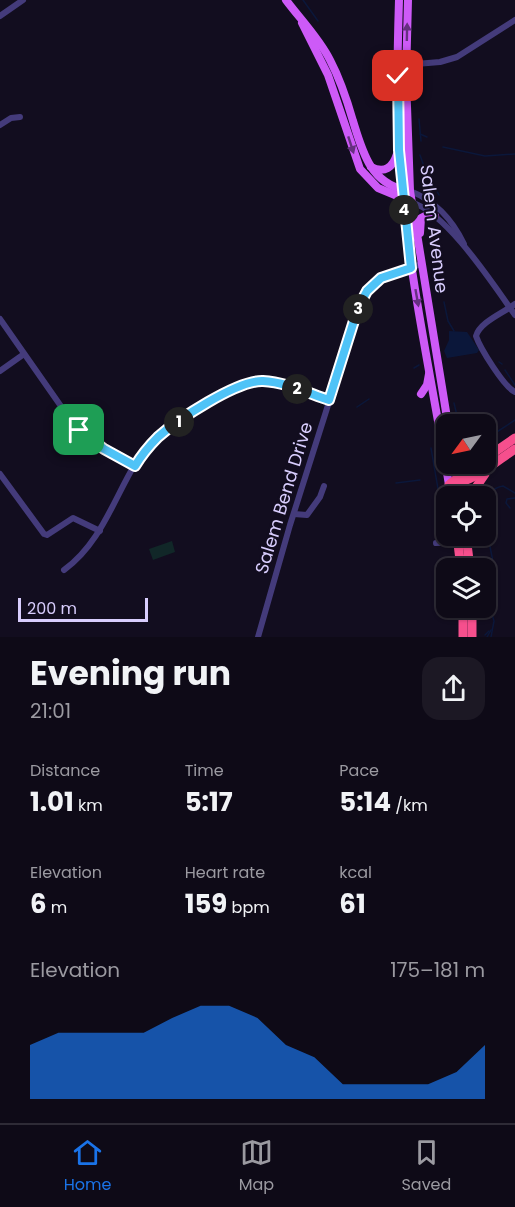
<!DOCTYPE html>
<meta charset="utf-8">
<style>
:root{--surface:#0e0a17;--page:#1c1824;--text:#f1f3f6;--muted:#9b9aa1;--line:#2e2b36;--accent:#1a73e8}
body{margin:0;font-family:Poppins,sans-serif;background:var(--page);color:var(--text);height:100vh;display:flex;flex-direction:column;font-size:22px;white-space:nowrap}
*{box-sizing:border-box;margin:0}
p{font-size:20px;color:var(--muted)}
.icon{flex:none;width:33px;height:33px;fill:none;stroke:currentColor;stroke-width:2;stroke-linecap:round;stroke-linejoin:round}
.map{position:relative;height:637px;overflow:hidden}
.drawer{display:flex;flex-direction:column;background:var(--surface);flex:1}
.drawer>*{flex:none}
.needle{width:39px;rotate:237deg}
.tools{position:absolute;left:436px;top:414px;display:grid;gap:12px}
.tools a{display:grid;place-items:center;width:60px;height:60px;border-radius:12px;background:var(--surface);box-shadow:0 2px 4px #0004,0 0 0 2px var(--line);font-size:30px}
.scale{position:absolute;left:18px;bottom:15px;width:130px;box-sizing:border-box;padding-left:6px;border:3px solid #d8cdfd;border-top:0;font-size:16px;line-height:21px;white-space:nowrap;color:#d8cdfd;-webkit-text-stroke:4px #120d1f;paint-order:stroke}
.pin{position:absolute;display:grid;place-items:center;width:51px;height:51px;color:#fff;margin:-26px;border-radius:12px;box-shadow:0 3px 9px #0006}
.km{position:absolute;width:30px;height:30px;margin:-15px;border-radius:50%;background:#222;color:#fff;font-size:16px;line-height:30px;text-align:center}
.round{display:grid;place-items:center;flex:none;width:63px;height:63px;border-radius:18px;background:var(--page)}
.overview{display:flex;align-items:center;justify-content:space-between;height:102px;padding:0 30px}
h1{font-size:33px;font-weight:700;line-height:45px}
.stats{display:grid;grid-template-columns:repeat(3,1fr);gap:9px;height:102px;padding:6px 30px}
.stats div{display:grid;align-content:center}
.stats b{font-size:26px;font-weight:700}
.stats small{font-size:16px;font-weight:400}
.stats p{font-size:16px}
.chart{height:168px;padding:12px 30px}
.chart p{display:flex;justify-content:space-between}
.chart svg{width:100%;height:108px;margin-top:6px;fill:var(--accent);opacity:.7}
.dock{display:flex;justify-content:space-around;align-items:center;height:84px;border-top:2px solid var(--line);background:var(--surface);font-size:16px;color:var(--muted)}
.dock a{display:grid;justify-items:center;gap:3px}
.dock .on{color:var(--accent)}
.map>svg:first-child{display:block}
.green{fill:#112728}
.water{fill:#0b173a}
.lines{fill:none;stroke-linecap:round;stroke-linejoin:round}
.stream{stroke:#0b173a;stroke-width:1.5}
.minor{stroke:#443b7b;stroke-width:6}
.major{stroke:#cd5af7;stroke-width:8}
.highway{stroke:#f64f8d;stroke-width:9}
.oneway{fill:#663080}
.route-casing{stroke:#fff;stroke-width:12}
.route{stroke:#4fc3f7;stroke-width:8}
.labels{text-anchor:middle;stroke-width:4.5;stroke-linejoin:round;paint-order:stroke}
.street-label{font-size:18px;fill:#d8cdfd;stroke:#120d1f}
</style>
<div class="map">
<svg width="515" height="637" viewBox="0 0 515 637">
<rect width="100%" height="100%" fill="#120d1f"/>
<!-- green -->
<path class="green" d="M172,541L175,552L153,560L149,549Z"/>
<!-- water -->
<path class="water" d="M449,331L467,332L479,350L477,353L447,358L444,351L449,340Z"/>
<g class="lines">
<!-- stream -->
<g class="stream">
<path d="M303,0L318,21"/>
<path d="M419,119L421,141"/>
<path d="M420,134L427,137"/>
<path d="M443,147L485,156L515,154"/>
<path d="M420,155L426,172L439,195"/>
<path d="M441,287L442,291"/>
<path d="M444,302L448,321L454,331"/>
<path d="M499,362L502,364"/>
<path d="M414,368L419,365"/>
<path d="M505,370L515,385"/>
<path d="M454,403L459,424"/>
<path d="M357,407L369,399"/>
<path d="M486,439L515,420"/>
<path d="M431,448L446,535"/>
<path d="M396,483L420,480"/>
<path d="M486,503C489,494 492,488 503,486L515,493"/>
<path d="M510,508L506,503L507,499L515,498"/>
<path d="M486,526L495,572L492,583L490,608L494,621L491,637"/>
<path d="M485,635L489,631"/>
<path d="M487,637L491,630"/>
</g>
<!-- minor -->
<g class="minor">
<path d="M0,16L23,0"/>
<path d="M404,65L440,62L457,57L515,20"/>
<path d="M0,125L11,118L20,117"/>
<path d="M410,191C436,201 452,219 464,244"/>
<path d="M411,202C447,213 493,284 515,315"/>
<path d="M515,304C503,313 480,322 476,336C480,348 504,387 515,392"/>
<path d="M0,319L72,422L95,443L135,466"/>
<path d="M0,371L24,354"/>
<path d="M0,474L44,534L47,535L73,518L100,531"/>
<path d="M294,514L307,515L320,497L324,486"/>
<path d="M436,543L458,542"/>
<path d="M64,570C100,544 113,501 135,464C152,437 226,382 258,381C282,380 308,393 329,400"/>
<path d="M258,637L290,525L362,298C376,275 397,273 421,264"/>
</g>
<!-- major -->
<g class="major">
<path d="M286,0C301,20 319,38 330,60C340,79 347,100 353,121C362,150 370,183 405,190"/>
<path d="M399,0C397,64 396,128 402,192C412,290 433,387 449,485"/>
<path d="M408,0L406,78L410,191L448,424"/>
<path d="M302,23L328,75L360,169L378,188L407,200"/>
<path d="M371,167C385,174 393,167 397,154"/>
<path d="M420,233L421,218L429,214L435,216"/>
<path d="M421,394L427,385L429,374"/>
<path d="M454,464L457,478"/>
</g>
<!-- highway -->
<g class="highway">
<path d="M486,458L515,438"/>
<path d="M462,464H468"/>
<path d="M457,478L460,496"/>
<path d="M451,483L478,464"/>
<path d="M449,485C475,481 494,463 515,449"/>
<path d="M470,496L485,474"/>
<path d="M457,536L461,568"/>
<path d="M466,536L470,568"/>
<path d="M463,637V608"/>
<path d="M472,637V608"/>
</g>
</g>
<!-- one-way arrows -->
<defs><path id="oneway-solid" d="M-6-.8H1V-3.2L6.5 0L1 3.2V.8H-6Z" transform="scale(1.5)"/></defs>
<g class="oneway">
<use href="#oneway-solid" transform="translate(407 32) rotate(-89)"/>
<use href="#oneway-solid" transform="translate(351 145) rotate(72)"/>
<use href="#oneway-solid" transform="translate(417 298) rotate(80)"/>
</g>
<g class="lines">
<defs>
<path id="route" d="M79,430L104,449L135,466C141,456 149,446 158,437C177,420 237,380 263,381C285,382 308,393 329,400L358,308L367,291L381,278L411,268L399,150L398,76"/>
</defs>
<!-- route casing -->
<use href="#route" class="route-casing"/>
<!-- route -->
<use href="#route" class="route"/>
</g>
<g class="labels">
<!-- street labels -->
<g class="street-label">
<text transform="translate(434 229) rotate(83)" y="6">Salem Avenue</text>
<text transform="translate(284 498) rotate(-73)" y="6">Salem Bend Drive</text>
</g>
</g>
</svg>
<div class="tools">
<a><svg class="needle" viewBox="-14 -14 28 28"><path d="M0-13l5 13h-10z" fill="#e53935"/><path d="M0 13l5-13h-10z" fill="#9b9aa1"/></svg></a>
<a><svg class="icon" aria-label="locate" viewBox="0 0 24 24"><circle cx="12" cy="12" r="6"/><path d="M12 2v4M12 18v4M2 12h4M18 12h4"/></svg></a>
<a><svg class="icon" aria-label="layers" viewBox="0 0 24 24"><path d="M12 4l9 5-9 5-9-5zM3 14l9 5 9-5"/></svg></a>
</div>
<div class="scale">200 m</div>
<div class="pin" style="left:79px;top:430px;background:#1e9e55"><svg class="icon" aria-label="arrive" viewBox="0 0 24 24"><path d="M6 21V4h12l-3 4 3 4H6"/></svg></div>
<div class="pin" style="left:398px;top:76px;background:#d93025"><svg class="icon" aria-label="check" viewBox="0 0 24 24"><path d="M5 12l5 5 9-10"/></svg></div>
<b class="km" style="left:179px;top:422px">1</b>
<b class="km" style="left:297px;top:389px">2</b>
<b class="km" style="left:358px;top:309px">3</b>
<b class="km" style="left:404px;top:210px">4</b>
</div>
<section class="drawer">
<div class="overview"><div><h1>Evening run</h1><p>21:01</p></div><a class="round"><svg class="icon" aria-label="share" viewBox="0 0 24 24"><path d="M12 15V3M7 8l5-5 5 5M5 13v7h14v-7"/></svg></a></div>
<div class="stats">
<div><p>Distance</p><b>1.01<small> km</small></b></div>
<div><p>Time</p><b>5:17</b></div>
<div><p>Pace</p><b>5:14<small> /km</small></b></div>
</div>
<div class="stats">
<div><p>Elevation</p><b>6<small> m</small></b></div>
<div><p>Heart rate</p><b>159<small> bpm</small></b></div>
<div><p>kcal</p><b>61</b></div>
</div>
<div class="chart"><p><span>Elevation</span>175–181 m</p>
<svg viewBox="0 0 160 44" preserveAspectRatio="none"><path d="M0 44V22L10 17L20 17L30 17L40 17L50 11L60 6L70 6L80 11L90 22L100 27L110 38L120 38L130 38L140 38L150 33L160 22V44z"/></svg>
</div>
</section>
<nav class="dock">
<a class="on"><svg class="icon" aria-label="home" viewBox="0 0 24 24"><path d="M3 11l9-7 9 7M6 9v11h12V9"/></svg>Home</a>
<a><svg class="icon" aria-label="map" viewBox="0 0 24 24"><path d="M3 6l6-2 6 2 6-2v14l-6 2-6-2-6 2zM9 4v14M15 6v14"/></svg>Map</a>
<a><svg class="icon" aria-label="saved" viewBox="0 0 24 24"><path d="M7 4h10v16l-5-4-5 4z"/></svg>Saved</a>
</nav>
